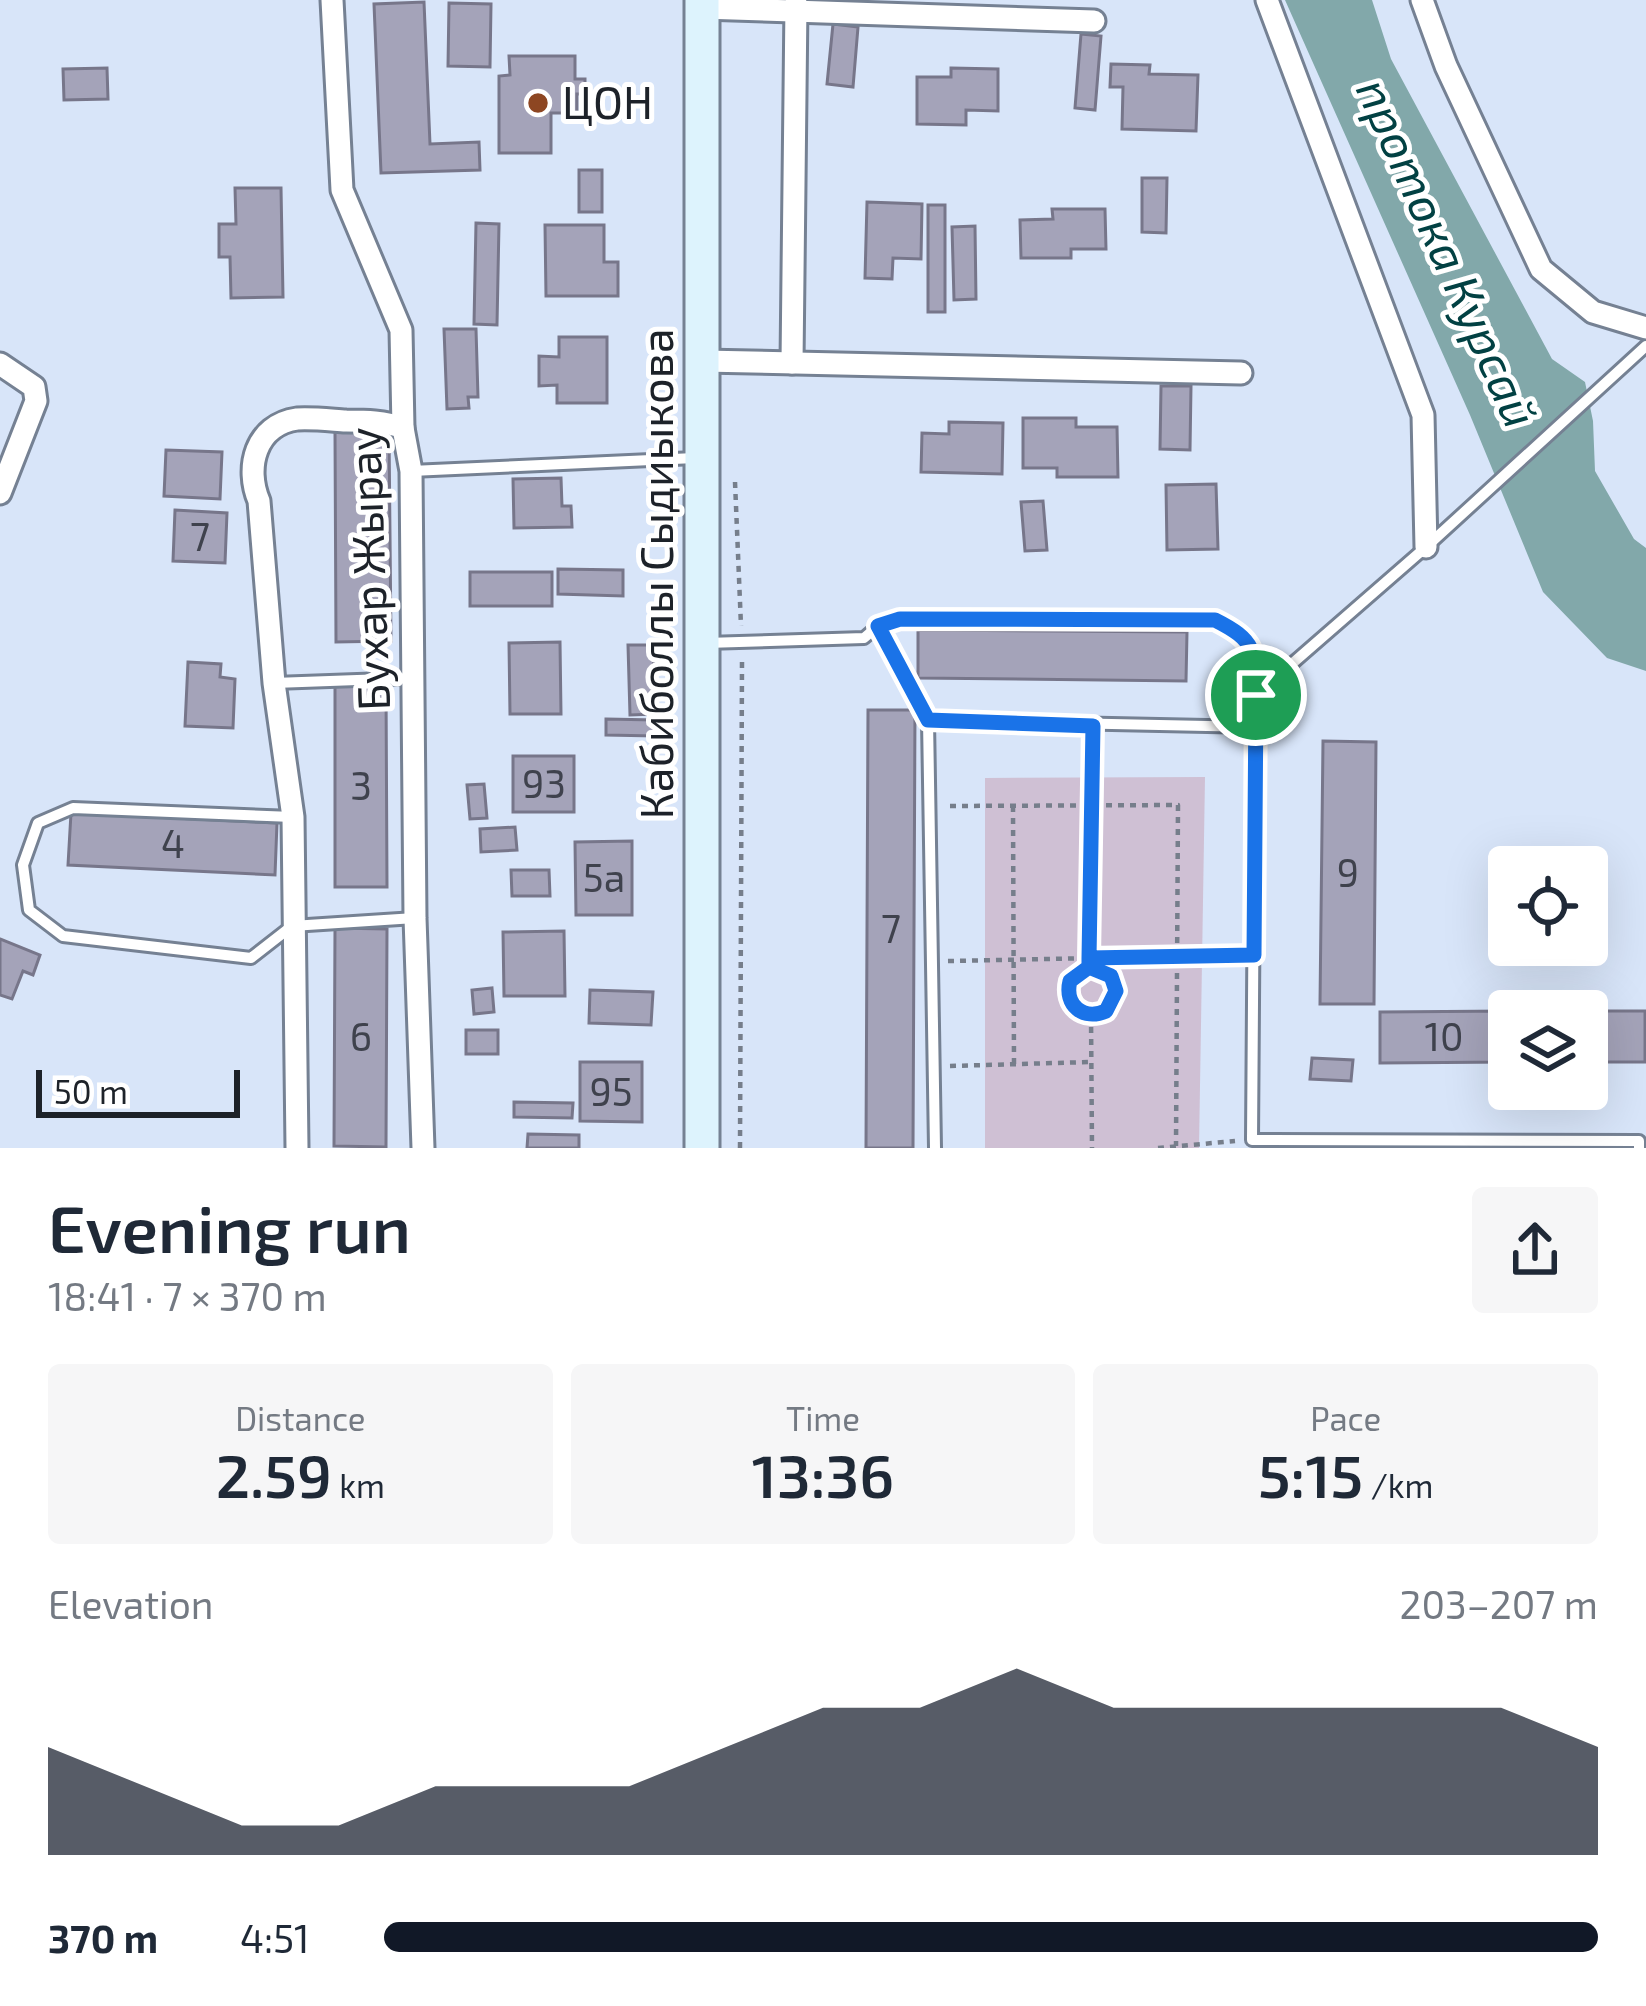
<!DOCTYPE html>
<meta charset="utf-8">
<style>
:root{--surface:#fff;--page:#f6f6f7;--text:#1f2937;--muted:#747a83;--accent:#111827}
body{margin:0;font-family:"Exo 2",sans-serif;background:var(--page);color:var(--text);height:100vh;display:flex;flex-direction:column;font-size:45px;white-space:nowrap}
*{box-sizing:border-box;margin:0}
p{font-size:39px;color:var(--muted)}
.icon{flex:none;width:66px;height:66px;fill:none;stroke:currentColor;stroke-width:2;stroke-linecap:round;stroke-linejoin:round}
.map{position:relative;height:1148px;overflow:hidden}
.side{display:flex;flex-direction:column;background:var(--surface);flex:1}
.side>*{flex:none}
.buttons{position:absolute;left:1488px;top:846px;display:grid;gap:24px}
.buttons a{display:grid;place-items:center;width:120px;height:120px;border-radius:12px;background:var(--surface);box-shadow:0 12px 48px #0002;font-size:60px}
.scale{position:absolute;left:36px;bottom:30px;width:204px;box-sizing:border-box;padding-left:12px;border:6px solid #1d2229;border-top:0;font-size:33px;line-height:42px;white-space:nowrap;color:#1d2229;-webkit-text-stroke:9px #fff;paint-order:stroke}
.pin{position:absolute;display:grid;place-items:center;width:102px;height:102px;color:#fff;margin:-51px;border:6px solid #fff;border-radius:50%;box-shadow:0 3px 12px #0007}
.round{display:grid;place-items:center;flex:none;width:126px;height:126px;border-radius:12px;background:var(--page)}
.headline{display:flex;align-items:center;justify-content:space-between;height:204px;padding:0 48px}
h1{font-size:66px;font-weight:600;line-height:90px}
.metrics{display:grid;grid-template-columns:repeat(3,1fr);gap:18px;height:204px;padding:12px 48px}
.metrics div{display:grid;align-content:center;border-radius:12px;background:var(--page);text-align:center}
.metrics b{font-size:60px;font-weight:600}
.metrics small{font-size:33px;font-weight:400}
.metrics p{font-size:33px}
.chart{height:336px;padding:24px 48px}
.chart p{display:flex;justify-content:space-between}
.chart svg{width:100%;height:216px;margin-top:12px;fill:var(--accent);opacity:.7}
ul{padding:0 48px;list-style:none;font-size:39px}
li{display:grid;grid-template-columns:192px 144px 1fr;align-items:center;height:90px}
li i{height:30px;border-radius:15px;background:var(--accent)}
.map>svg:first-child{display:block}
.green{fill:#cfc0d4}
.water{fill:#82a8aa}
.building{fill:#a4a3b9;stroke:#77768a;stroke-width:3}
.lines{fill:none;stroke-linecap:round;stroke-linejoin:round}
.lane-casing{stroke:#758193;stroke-width:16}
.street-casing{stroke:#758193;stroke-width:27}
.secondary-casing{stroke:#758193;stroke-width:39}
.path{stroke:#767e8b;stroke-width:4.5;stroke-dasharray:6 6;stroke-linecap:butt}
.lane{stroke:#fff;stroke-width:10}
.street{stroke:#fff;stroke-width:21}
.secondary{stroke:#ddf3fd;stroke-width:33}
.route-casing{stroke:#fff;stroke-width:24}
.route{stroke:#1a73e8;stroke-width:15}
.poi-dot{fill:#8d4622;stroke:#fff;stroke-width:4.5}
.labels{text-anchor:middle;stroke-width:10;stroke-linejoin:round;paint-order:stroke}
.number-label{font-size:39px;fill:#3f424d}
.poi-label{font-size:45px;fill:#1d2229;stroke:#fff;text-anchor:start}
.street-label{font-size:45px;fill:#1d2229;stroke:#fff}
.water-label{font-size:48px;font-style:italic;fill:#024143;stroke:#fff}
</style>
<div class="map">
<svg width="1646" height="1148" viewBox="0 0 1646 1148">
<rect width="100%" height="100%" fill="#d8e5f9"/>
<!-- green -->
<path class="green" d="M1205,777L1199,1148H985V778Z"/>
<!-- water -->
<path class="water" d="M1285,0H1372L1391,59L1552,359L1585,382L1593,421L1595,471L1634,539L1646,548V671L1607,658L1543,592L1470,415Z"/>
<!-- building -->
<g class="building">
<path d="M424,2L430,144L479,142L480,170L381,173L374,4Z"/>
<path d="M449,3L491,4L490,67L448,66Z"/>
<path d="M833,24L858,27L853,87L827,84Z"/>
<path d="M1081,34L1101,36L1095,110L1075,108Z"/>
<path d="M509,56H575V79H585V94H577V113H551V153H499V76L510,75Z"/>
<path d="M1111,64L1150,65L1149,74L1198,75L1196,131L1122,129L1123,87H1110Z"/>
<path d="M107,68L108,99L64,100L63,69Z"/>
<path d="M951,68L998,69V111L966,110V125L917,124V77H951Z"/>
<rect x="579" y="170" width="23" height="42"/>
<path d="M1142,178H1167L1166,233L1142,232Z"/>
<path d="M235,188H281L283,297L231,298L230,257H219V224H236Z"/>
<path d="M867,202L922,204L921,259L893,258L892,279L865,278Z"/>
<rect x="928" y="205" width="17" height="107"/>
<path d="M1052,209H1105L1106,249H1071V258H1021L1020,220L1053,219Z"/>
<path d="M476,223L499,224L497,325L474,324Z"/>
<path d="M545,225H604V262H618V296H546Z"/>
<path d="M975,226L976,299L954,300L952,227Z"/>
<path d="M444,329H476L478,397H468L469,408L447,409Z"/>
<path d="M559,337H607V403H557V385L539,386V356L559,357Z"/>
<path d="M1161,386H1191L1190,450L1160,449Z"/>
<path d="M1023,418H1076V427H1117L1118,477H1057V468H1023Z"/>
<path d="M949,422L1003,423L1002,474L921,472L922,433L949,434Z"/>
<path d="M389,431L391,641L336,642L335,432Z"/>
<path d="M166,450L222,452L220,499L164,496Z"/>
<path d="M561,478L562,506H571L572,527L514,528L513,479Z"/>
<path d="M1216,484L1218,549L1167,550L1166,485Z"/>
<path d="M1043,501L1047,550L1025,551L1021,502Z"/>
<path d="M175,510L227,513L225,563L173,561Z"/>
<path d="M558,569L623,570V596L558,594Z"/>
<rect x="470" y="572" width="82" height="34"/>
<path d="M918,630L1187,632L1186,681L918,678Z"/>
<path d="M560,642L561,714H510L509,643Z"/>
<path d="M628,645H653L655,714L630,715Z"/>
<path d="M188,662L221,664L220,677L235,679L233,728L185,726Z"/>
<path d="M335,685H386L387,887H335Z"/>
<path d="M868,710H915L913,1148H866Z"/>
<path d="M606,719L655,720V736L606,735Z"/>
<path d="M1323,741L1376,742L1374,1004H1320Z"/>
<rect x="513" y="756" width="61" height="56"/>
<path d="M484,784L487,818L470,819L467,785Z"/>
<path d="M71,813L277,823L275,875L68,865Z"/>
<path d="M515,827L517,850L481,852L480,829Z"/>
<path d="M632,841V915H576L575,842Z"/>
<path d="M511,870H549L550,896H512Z"/>
<path d="M335,928L387,929L386,1147L334,1146Z"/>
<path d="M564,931L565,996H504L503,932Z"/>
<path d="M0,939L40,955L33,975L23,971L12,999L0,995Z"/>
<path d="M492,988L494,1012L474,1014L472,990Z"/>
<path d="M590,990L653,992L651,1025L589,1023Z"/>
<path d="M1509,1011V1062L1380,1063V1012Z"/>
<rect x="1587" y="1011" width="58" height="51"/>
<rect x="466" y="1030" width="32" height="24"/>
<path d="M1312,1058L1353,1060L1351,1081L1310,1079Z"/>
<path d="M580,1062H642V1122L580,1121Z"/>
<path d="M514,1102L573,1103L572,1118L514,1117Z"/>
<path d="M528,1134L579,1135V1148H527Z"/>
</g>
<g class="lines">
<defs>
<g id="lane">
<path d="M411,471L695,458"/>
<path d="M706,643L864,638L878,626L900,619L1215,620C1270,648 1257,672 1255,727L928,720L935,1148"/>
<path d="M274,683L413,678"/>
<path d="M1256,695L1426,547L1646,346"/>
<path d="M1255,727L1252,1140L1639,1141V1148"/>
<path d="M293,817L73,808L38,823L23,865L29,910L63,936L251,958L292,926L415,918"/>
</g>
<g id="street">
<path d="M332,0L342,190L401,330L403,428L411,471L415,918L423,1148"/>
<path d="M1267,0L1423,415L1426,547"/>
<path d="M1422,0L1446,66L1541,269L1593,312L1646,328"/>
<path d="M702,8L1094,21"/>
<path d="M703,361L1241,373"/>
<path d="M792,363L796,3"/>
<path d="M0,364L34,387L36,401L0,493"/>
<path d="M297,1148L293,817L274,683L259,501C245,468 255,425 297,419C312,418 330,420 346,421C366,421 384,421 403,428"/>
</g>
<path id="secondary" d="M702,0V1148"/>
</defs>
<!-- lane casing -->
<use href="#lane" class="lane-casing"/>
<!-- street casing -->
<use href="#street" class="street-casing"/>
<!-- secondary casing -->
<use href="#secondary" class="secondary-casing"/>
<!-- path -->
<g class="path">
<path d="M735,482L741,626"/>
<path d="M886,642L920,706"/>
<path d="M950,806L1178,805L1176,1146"/>
<path d="M1013,806L1014,1064"/>
<path d="M948,961L1237,955"/>
<path d="M1089,967L1093,745"/>
<circle cx="1092" cy="991" r="24"/>
<path d="M1091,1015L1092,1148"/>
<path d="M950,1066L1091,1062"/>
<path d="M740,1148L742,662"/>
<path d="M1158,1148L1235,1141"/>
</g>
<!-- lane -->
<use href="#lane" class="lane"/>
<!-- street -->
<use href="#street" class="street"/>
<!-- secondary -->
<use href="#secondary" class="secondary"/>
</g>
<g class="lines">
<defs>
<path id="route" d="M1256,695C1256,651 1255,640 1215,620L900,619L878,626L928,720L1093,726L1089,958V967L1111,976L1116,991L1106,1011C1083,1021 1064,1005 1070,981L1089,967V958L1254,955L1256,695"/>
</defs>
<!-- route casing -->
<use href="#route" class="route-casing"/>
<!-- route -->
<use href="#route" class="route"/>
</g>
<!-- markers -->
<circle class="poi-dot" cx="538" cy="103" r="12"/>
<g class="labels">
<!-- number labels -->
<g class="number-label">
<text x="200" y="551">7</text>
<text x="544" y="798">93</text>
<text x="361" y="800">3</text>
<text x="173" y="858">4</text>
<text x="1348" y="887">9</text>
<text x="604" y="892">5а</text>
<text x="891" y="943">7</text>
<text x="361" y="1051">6</text>
<text x="1444" y="1051">10</text>
<text x="611" y="1106">95</text>
</g>
<!-- poi labels -->
<g class="poi-label">
<text x="562" y="119">ЦОН</text>
</g>
<!-- street labels -->
<g class="street-label">
<text transform="translate(369 569) rotate(-92)" y="16">Бухар Жырау</text>
<text transform="translate(657 574) rotate(-90)" y="16">Кабиболлы Сыдиыкова</text>
</g>
<!-- water labels -->
<g class="water-label">
<text transform="translate(1447 253) rotate(66)" y="17">протока Курсай</text>
</g>
</g>
</svg>
<div class="buttons">
<a><svg class="icon" aria-label="locate" viewBox="0 0 24 24"><circle cx="12" cy="12" r="6"/><path d="M12 2v4M12 18v4M2 12h4M18 12h4"/></svg></a>
<a><svg class="icon" aria-label="layers" viewBox="0 0 24 24"><path d="M12 4l9 5-9 5-9-5zM3 14l9 5 9-5"/></svg></a>
</div>
<div class="scale">50 m</div>
<div class="pin" style="left:1256px;top:695px;background:#1e9e55"><svg class="icon" aria-label="arrive" viewBox="0 0 24 24"><path d="M6 21V4h12l-3 4 3 4H6"/></svg></div>
</div>
<section class="side">
<div class="headline"><div><h1>Evening run</h1><p>18:41 · 7 × 370 m</p></div><a class="round"><svg class="icon" aria-label="share" viewBox="0 0 24 24"><path d="M12 15V3M7 8l5-5 5 5M5 13v7h14v-7"/></svg></a></div>
<div class="metrics">
<div><p>Distance</p><b>2.59<small> km</small></b></div>
<div><p>Time</p><b>13:36</b></div>
<div><p>Pace</p><b>5:15<small> /km</small></b></div>
</div>
<div class="chart"><p><span>Elevation</span>203–207 m</p>
<svg viewBox="0 0 160 44" preserveAspectRatio="none"><path d="M0 44V22L10 30L20 38L30 38L40 30L50 30L60 30L70 22L80 14L90 14L100 6L110 14L120 14L130 14L140 14L150 14L160 22V44z"/></svg>
</div>
<ul>
<li><b>370 m</b>4:51<i style="width:100%"></i></li>
</ul>
</section>
